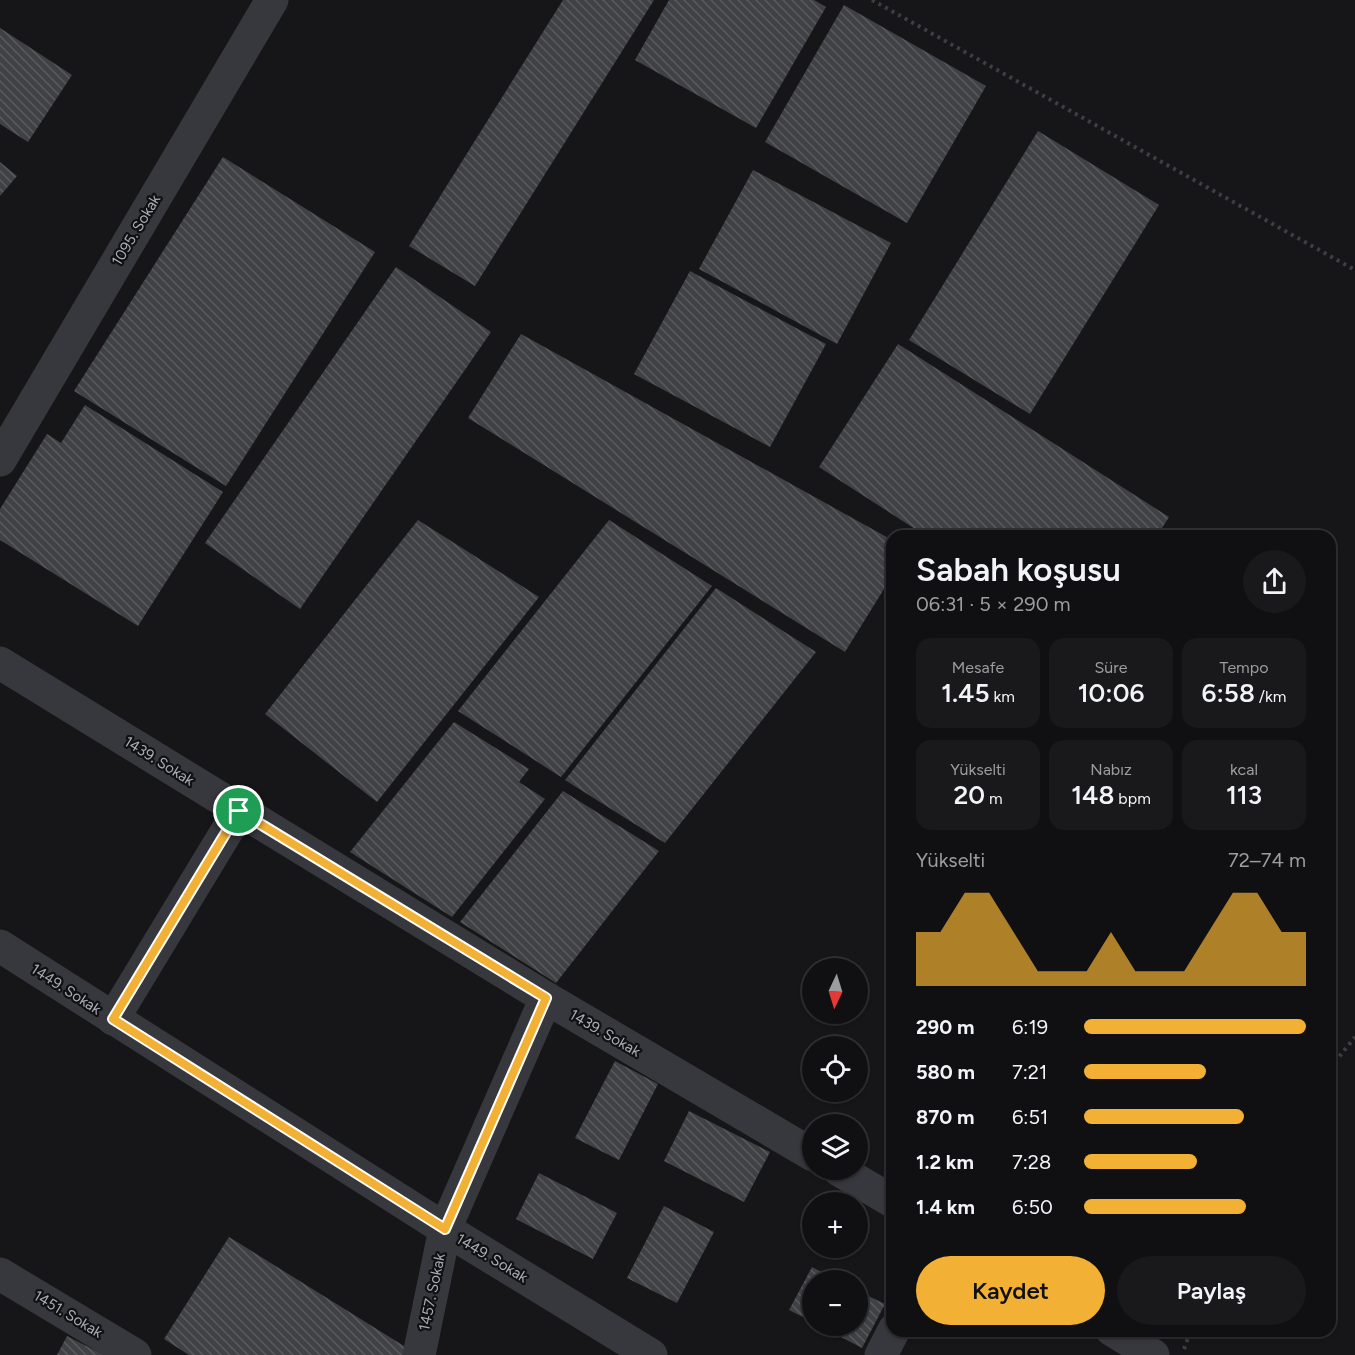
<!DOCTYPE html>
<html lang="tr">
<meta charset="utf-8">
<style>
:root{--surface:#101012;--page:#19191b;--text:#f1f3f6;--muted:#9c9d9f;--line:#303032;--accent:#f2b134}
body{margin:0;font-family:Figtree,sans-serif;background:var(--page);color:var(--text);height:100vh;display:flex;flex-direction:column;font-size:22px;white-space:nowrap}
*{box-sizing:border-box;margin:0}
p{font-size:20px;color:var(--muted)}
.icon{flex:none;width:33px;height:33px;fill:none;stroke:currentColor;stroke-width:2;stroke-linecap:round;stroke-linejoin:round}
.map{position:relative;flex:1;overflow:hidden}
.details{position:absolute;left:886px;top:530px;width:450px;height:807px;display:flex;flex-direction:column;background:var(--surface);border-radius:18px;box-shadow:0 2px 4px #0004,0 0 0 2px var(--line)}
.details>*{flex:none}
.needle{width:39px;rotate:184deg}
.buttons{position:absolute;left:802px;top:958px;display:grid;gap:12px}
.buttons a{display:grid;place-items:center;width:66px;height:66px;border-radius:50%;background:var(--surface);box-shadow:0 2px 4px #0004,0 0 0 2px var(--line);font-size:30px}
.pin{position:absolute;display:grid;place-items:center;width:51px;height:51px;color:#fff;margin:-26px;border:3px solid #fff;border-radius:50%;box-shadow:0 2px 6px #0007}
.round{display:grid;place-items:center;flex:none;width:63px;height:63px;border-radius:32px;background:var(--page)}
.summary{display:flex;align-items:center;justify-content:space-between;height:102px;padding:0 30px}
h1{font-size:33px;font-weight:600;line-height:45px}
.metrics{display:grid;grid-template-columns:repeat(3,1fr);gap:9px;height:102px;padding:6px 30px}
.metrics div{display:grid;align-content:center;border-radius:15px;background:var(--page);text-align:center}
.metrics b{font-size:26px;font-weight:600}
.metrics small{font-size:16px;font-weight:400}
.metrics p{font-size:16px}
.chart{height:168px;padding:12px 30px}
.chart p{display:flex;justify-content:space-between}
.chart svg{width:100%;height:108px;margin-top:6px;fill:var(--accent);opacity:.7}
.cta{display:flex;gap:12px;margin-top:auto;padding:12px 30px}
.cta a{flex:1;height:69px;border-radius:36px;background:var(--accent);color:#111;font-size:24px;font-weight:600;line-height:69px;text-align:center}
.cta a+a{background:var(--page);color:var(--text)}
ul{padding:0 30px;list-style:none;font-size:20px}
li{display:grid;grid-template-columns:96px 72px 1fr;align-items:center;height:45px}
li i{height:15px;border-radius:8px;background:var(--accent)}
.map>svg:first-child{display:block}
.building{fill:url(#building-back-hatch)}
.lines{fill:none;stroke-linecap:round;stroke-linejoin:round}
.path{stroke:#3d3f44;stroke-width:4;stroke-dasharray:3 4.5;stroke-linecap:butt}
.minor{stroke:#37383d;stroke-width:33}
.route-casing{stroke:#fff;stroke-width:12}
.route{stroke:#f2b134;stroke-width:8}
.labels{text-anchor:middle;stroke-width:4.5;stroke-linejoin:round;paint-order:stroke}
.street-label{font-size:15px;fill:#a8adb8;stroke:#111113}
</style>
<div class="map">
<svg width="1355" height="1355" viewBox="0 0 1355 1355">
<defs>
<pattern id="building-back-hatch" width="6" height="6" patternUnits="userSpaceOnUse" patternTransform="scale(1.5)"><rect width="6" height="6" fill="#404145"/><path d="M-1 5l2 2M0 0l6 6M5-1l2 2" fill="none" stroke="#595a5e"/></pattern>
</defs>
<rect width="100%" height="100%" fill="#161618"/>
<!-- building -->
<g class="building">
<path d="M563,0H654L475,286L409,246Z"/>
<path d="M669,0H814L826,7L756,128L635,60Z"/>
<path d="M844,5L986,86L907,223L765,142Z"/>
<path d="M0,28L72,75L28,142L0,124Z"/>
<path d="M1038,131L1159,205L1030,414L909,340Z"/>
<path d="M223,157L375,252L226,486L74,391Z"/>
<path d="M0,162L17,176L0,196Z"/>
<path d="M753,170L891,243L837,344L699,269Z"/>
<path d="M396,267L491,332L300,609L205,543Z"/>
<path d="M690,271L826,344L770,447L634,374Z"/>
<path d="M521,334L892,540V576L845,652L468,418Z"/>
<path d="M898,344L1169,517L1157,536H926L819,467Z"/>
<path d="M85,405L223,492L138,626L0,540V509L47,434L61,443Z"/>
<path d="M418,520L539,597L377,802L265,714Z"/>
<path d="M609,520L712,586L561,777L458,711Z"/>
<path d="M716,588L816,652L665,843L565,780Z"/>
<path d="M454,722L529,769L519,782L545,799L452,917L350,852Z"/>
<path d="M563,791L659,851L556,983L460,922Z"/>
<path d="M615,1061L658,1084L619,1160L575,1138Z"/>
<path d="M689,1111L770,1152L744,1202L664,1161Z"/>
<path d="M539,1173L617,1213L593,1259L516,1219Z"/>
<path d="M664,1206L714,1232L677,1303L627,1278Z"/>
<path d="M229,1237L412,1351L410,1355H189L164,1339Z"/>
<path d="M812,1267L839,1281H813V1322L789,1310Z"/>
<path d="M858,1291L885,1304L862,1348L820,1326H858Z"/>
<path d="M67,1336L104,1355H57Z"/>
</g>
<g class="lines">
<!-- path -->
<g class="path">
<path d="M872,0L1355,270"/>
<path d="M1330,1068L1355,1037"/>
<path d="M1184,1349L1191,1330"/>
</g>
<!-- minor -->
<g class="minor">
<path d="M0,460L272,0"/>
<path d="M0,663L546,998L813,1155"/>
<path d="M0,946L445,1229L651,1355"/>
<path d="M113,1019L239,811"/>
<path d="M839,1170L892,1201"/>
<path d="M0,1274L135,1355"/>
<path d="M1112,1330L1153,1355"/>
<path d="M419,1355L445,1229L546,998"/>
<path d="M881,1355L894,1330"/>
</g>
</g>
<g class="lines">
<defs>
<path id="route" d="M239,811L546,998L445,1229L113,1019Z"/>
</defs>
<!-- route casing -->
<use href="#route" class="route-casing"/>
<!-- route -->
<use href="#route" class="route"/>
</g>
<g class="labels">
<!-- street labels -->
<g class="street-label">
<text transform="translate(136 230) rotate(-59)" y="5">1095. Sokak</text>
<text transform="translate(159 761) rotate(32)" y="5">1439. Sokak</text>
<text transform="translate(66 989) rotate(33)" y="5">1449. Sokak</text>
<text transform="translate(605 1033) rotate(30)" y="5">1439. Sokak</text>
<text transform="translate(492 1258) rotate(31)" y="5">1449. Sokak</text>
<text transform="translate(432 1292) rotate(-78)" y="5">1457. Sokak</text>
<text transform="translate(68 1314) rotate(31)" y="5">1451. Sokak</text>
</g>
</g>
</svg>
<div class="buttons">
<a><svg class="needle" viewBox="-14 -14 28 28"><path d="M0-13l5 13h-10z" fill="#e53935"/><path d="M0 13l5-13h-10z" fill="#9c9d9f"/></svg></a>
<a><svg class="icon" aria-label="locate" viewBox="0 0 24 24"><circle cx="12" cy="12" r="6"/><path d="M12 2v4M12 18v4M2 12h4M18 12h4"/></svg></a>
<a><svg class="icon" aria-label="layers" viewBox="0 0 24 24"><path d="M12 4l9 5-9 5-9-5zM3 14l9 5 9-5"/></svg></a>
<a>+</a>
<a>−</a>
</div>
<div class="pin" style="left:239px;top:811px;background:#1e9e55"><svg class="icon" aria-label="arrive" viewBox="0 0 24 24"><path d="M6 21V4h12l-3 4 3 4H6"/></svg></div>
<section class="details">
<div class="summary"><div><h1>Sabah koşusu</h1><p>06:31 · 5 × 290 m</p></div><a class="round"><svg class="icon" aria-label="share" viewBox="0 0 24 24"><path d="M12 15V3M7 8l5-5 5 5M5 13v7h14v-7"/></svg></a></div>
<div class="metrics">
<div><p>Mesafe</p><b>1.45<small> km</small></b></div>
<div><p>Süre</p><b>10:06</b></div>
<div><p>Tempo</p><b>6:58<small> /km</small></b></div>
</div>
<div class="metrics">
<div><p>Yükselti</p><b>20<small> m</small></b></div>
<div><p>Nabız</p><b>148<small> bpm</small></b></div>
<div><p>kcal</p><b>113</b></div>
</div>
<div class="chart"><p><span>Yükselti</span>72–74 m</p>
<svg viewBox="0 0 160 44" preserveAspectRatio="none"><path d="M0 44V22L10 22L20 6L30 6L40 22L50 38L60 38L70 38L80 22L90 38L100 38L110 38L120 22L130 6L140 6L150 22L160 22V44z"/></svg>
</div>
<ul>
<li><b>290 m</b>6:19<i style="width:100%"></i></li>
<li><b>580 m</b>7:21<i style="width:55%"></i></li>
<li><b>870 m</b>6:51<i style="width:72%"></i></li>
<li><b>1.2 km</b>7:28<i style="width:51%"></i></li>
<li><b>1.4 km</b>6:50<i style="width:73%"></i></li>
</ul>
<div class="cta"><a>Kaydet</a><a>Paylaş</a></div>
</section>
</div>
